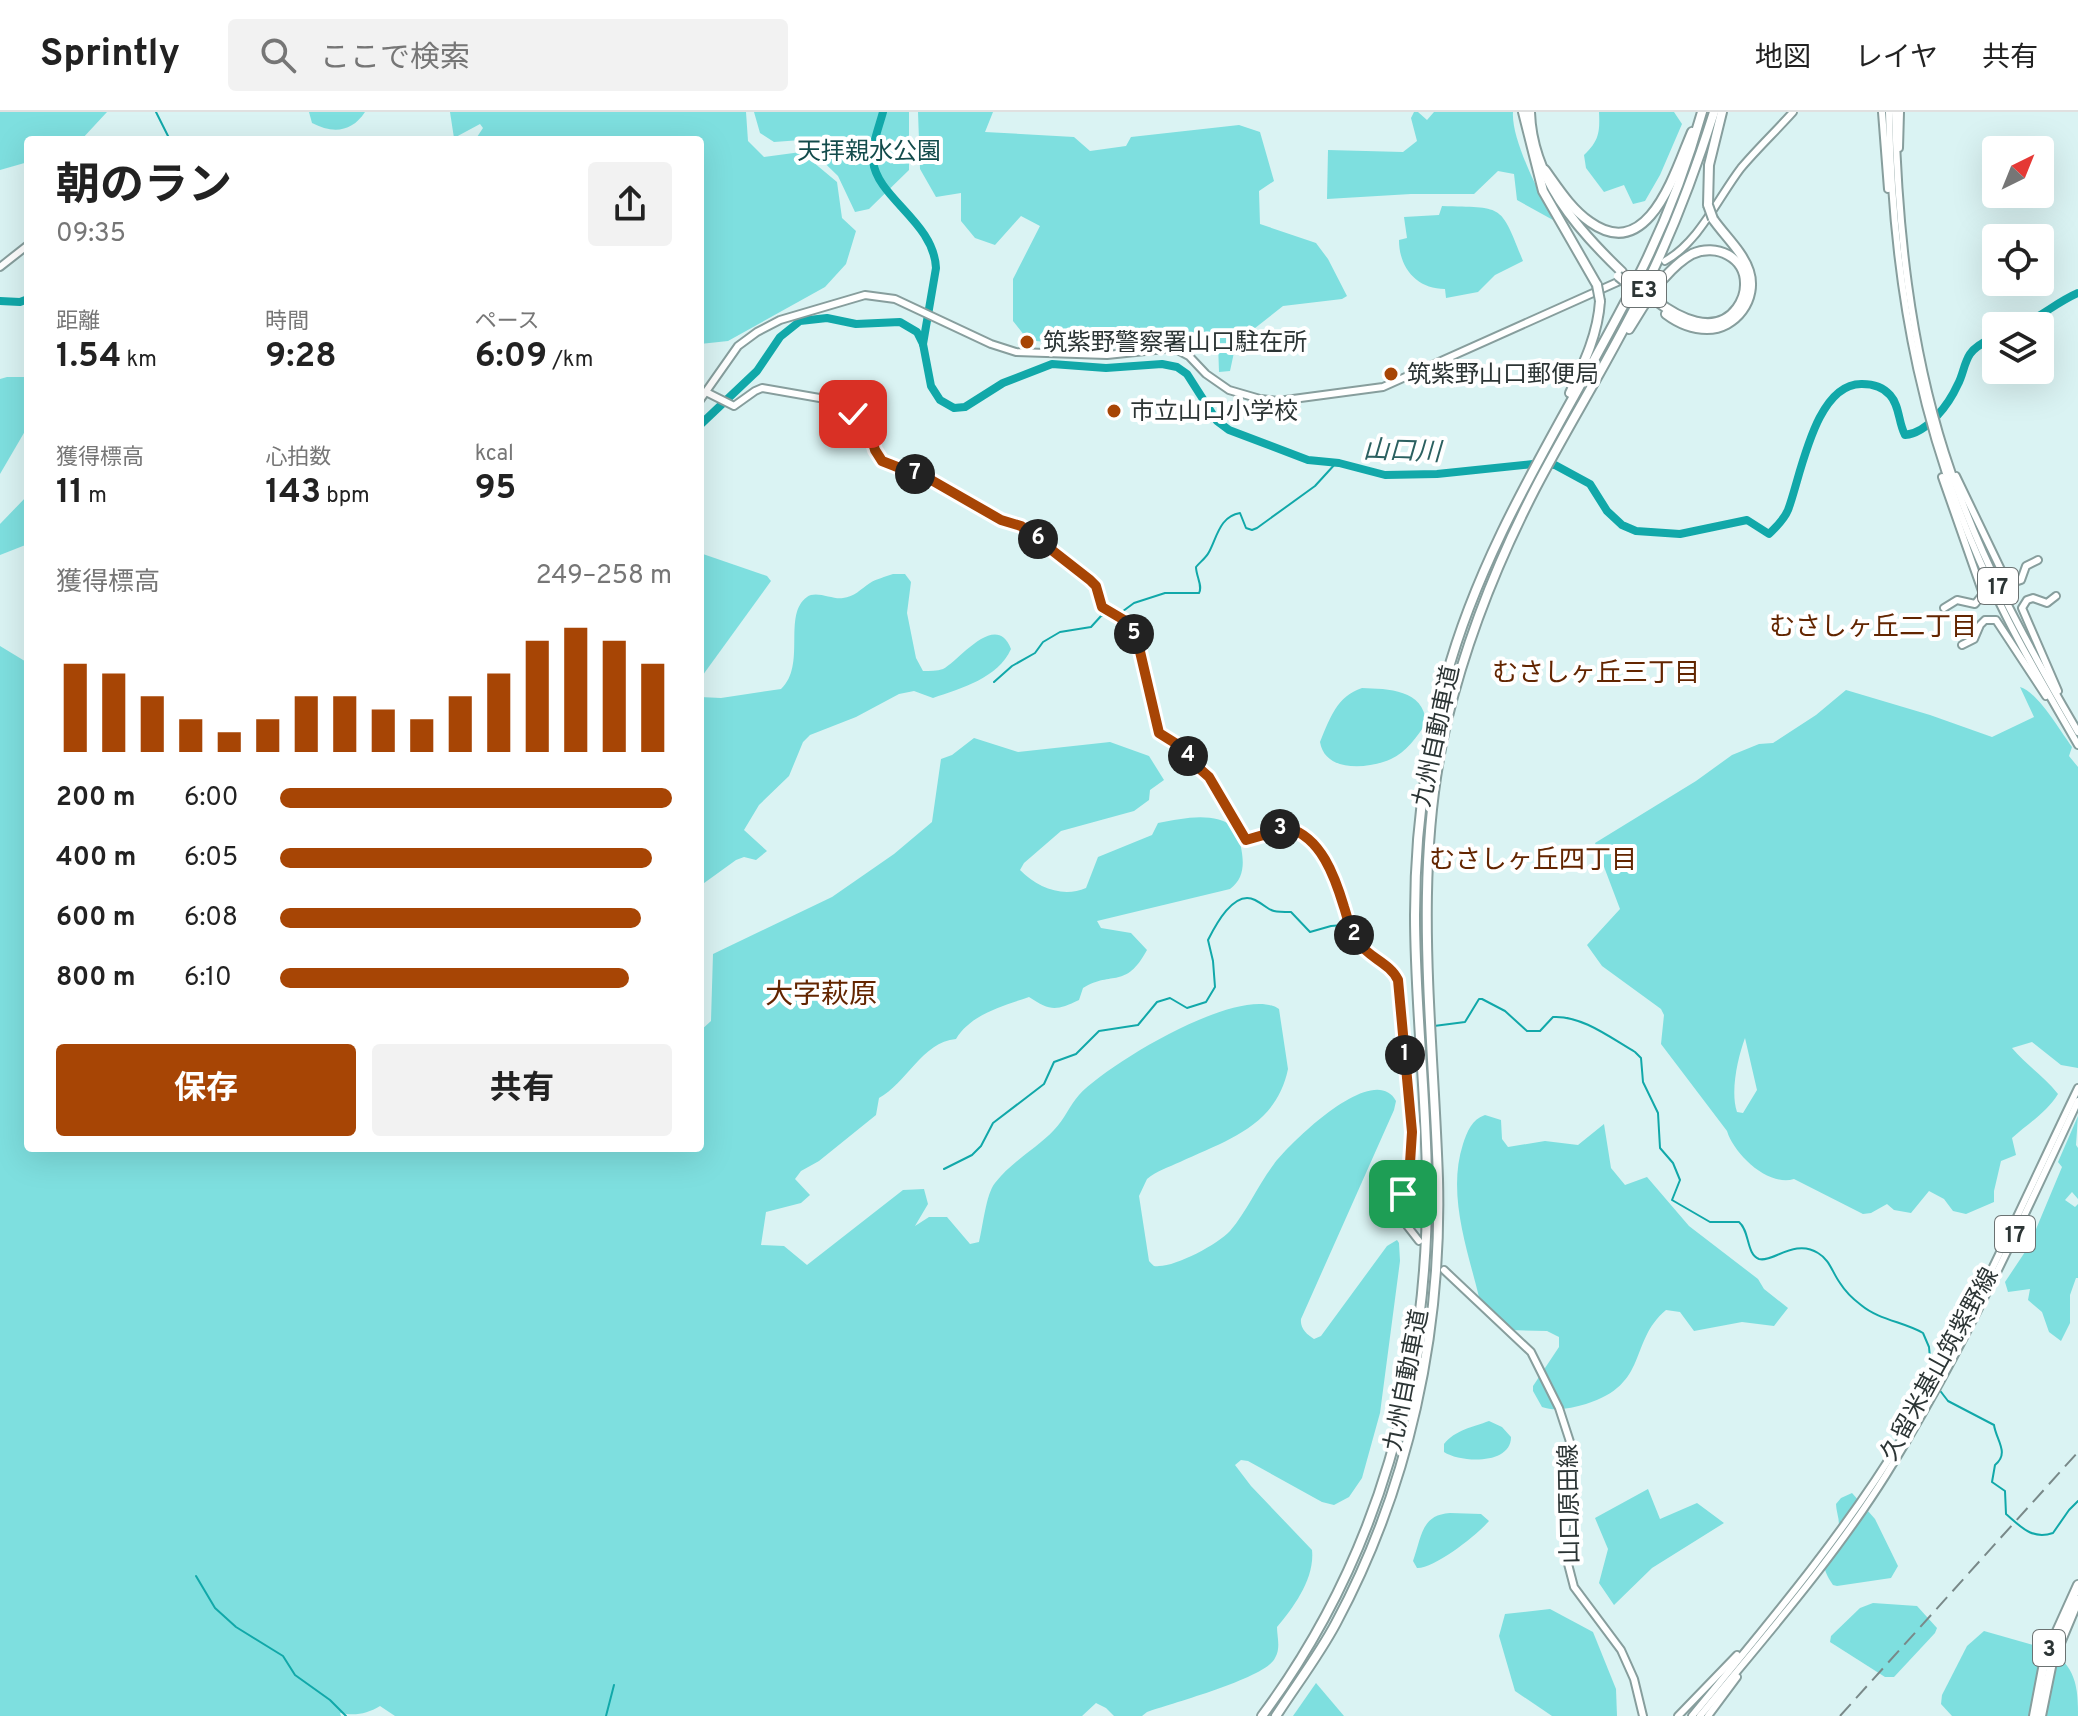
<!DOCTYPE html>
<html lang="ja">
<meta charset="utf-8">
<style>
:root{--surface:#fff;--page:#f2f2f2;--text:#222;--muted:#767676;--line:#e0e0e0;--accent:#a74505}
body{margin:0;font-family:Overpass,"Noto Sans JP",sans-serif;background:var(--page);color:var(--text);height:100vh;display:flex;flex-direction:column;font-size:30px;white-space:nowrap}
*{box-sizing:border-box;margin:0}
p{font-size:26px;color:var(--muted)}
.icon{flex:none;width:44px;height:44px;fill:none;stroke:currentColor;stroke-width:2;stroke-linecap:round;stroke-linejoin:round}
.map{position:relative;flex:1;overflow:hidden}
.details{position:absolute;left:24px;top:24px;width:680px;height:1016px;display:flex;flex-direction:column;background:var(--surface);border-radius:8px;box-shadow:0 8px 32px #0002}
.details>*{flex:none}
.needle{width:52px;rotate:43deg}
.fabs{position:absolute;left:1982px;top:24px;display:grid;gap:16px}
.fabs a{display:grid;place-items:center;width:72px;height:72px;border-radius:8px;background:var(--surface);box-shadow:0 8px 32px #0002;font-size:40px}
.pin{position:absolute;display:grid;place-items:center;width:68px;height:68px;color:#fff;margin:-34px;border-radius:16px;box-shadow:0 4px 12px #0006}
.km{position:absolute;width:40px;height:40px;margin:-20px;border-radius:50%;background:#222;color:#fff;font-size:22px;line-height:40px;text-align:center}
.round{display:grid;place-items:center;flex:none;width:84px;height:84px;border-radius:8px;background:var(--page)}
.summary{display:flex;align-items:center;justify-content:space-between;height:136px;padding:0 32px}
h1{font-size:44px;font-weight:700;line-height:60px}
.metrics{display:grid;grid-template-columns:repeat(3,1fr);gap:12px;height:136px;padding:8px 32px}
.metrics div{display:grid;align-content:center}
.metrics b{font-size:34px;font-weight:700}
.metrics small{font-size:22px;font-weight:400}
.metrics p{font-size:22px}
.chart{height:224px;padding:16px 32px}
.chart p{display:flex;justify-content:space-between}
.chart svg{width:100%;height:144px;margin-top:8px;stroke:var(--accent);stroke-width:6}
.button{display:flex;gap:16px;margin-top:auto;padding:16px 32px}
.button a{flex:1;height:92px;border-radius:8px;background:var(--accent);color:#fff;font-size:32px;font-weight:700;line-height:92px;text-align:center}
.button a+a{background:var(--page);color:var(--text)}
ul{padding:0 32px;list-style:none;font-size:26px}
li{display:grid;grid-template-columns:128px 96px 1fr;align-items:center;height:60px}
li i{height:20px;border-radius:10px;background:var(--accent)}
header{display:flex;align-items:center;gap:48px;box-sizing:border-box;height:112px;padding:0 40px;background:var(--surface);border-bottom:2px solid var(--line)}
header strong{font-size:38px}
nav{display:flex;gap:44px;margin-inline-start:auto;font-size:28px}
.search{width:560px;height:72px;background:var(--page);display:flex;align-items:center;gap:20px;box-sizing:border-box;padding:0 28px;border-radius:8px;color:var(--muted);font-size:30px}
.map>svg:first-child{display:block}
.green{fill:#7edfdf;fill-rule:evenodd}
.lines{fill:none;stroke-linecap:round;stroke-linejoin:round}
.stream{stroke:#11a8a9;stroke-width:2}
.river{stroke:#11a8a9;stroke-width:8}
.secondary-tunnel{stroke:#b7cdcd;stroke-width:6;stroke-dasharray:6 3;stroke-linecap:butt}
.secondary-casing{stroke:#879e9d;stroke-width:10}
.primary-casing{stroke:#879e9d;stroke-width:10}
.highway-casing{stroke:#879e9d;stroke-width:12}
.secondary{stroke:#fff;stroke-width:6}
.primary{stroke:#fff;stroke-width:6}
.highway{stroke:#fff;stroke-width:8}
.rail{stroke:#798989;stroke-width:2;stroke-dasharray:16 8;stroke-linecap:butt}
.highway-bridge-casing{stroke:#879e9d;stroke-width:12;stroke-linecap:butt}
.highway-bridge{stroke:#fff;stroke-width:8}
.route-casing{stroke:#fff;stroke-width:16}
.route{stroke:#a74505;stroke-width:10}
.poi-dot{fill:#a74505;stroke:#fff;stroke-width:3}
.labels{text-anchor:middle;stroke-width:8;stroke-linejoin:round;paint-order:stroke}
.shield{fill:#fff;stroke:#6b7272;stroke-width:2}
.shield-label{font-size:22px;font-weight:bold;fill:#2c3535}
.park-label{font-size:24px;fill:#134b4b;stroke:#fff}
.poi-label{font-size:24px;fill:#2c3535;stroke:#fff;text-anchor:start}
.street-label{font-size:24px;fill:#2c3535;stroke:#fff}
.water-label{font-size:26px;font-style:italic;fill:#2b6060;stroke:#fff}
.neighbourhood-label{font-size:26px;fill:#632500;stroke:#fff}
.quarter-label{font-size:28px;fill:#632500;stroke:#fff}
</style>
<header>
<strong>Sprintly</strong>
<div class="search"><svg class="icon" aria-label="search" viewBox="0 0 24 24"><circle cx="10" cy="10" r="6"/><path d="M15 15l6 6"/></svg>ここで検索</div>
<nav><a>地図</a><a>レイヤ</a><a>共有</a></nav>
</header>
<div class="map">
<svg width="2078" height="1604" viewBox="0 0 2078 1604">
<rect width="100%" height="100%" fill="#daf3f3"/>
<!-- green -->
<g class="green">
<path d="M0,0H107L81,28H28V50L0,58Z"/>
<path d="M309,0H365C352,20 333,22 312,11Z"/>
<path d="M450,0H746L748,29L764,45L801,40L837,70L842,106L856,119L846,152L825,175L728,229L700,232V28H475L483,16L480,12L454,26Z"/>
<path d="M754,0H909V58L869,97L855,100L838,64L801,28L774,30L760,21Z"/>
<path d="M918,0H993L985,20L1074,25L1090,39L1126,34L1131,25L1239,13L1260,20L1274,69L1259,79L1260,112L1316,131L1328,147L1347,184L1342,187L1283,194L1236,231L1230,259L1219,260L1218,231L1198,220L1183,232L1135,233L1118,220L1096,236L1028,228L1013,209V167L1040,114L1021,104L995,133L975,126L961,109V81L936,85L920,57Z"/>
<path d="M1414,0H1418L1427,8L1434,0H1513C1511,28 1540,82 1553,108L1517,88L1514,62L1498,59L1474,82H1411L1327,87L1328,38L1403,40L1417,29L1411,6Z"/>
<path d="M1599,0H1674L1682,12L1660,63L1645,89L1633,92L1624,73L1604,80L1586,56L1584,43C1599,29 1600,20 1599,0Z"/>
<path d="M1442,94C1504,96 1500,91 1523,149L1495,163L1478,180L1446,186L1445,177C1417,177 1399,156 1399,128L1407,126L1404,105L1439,103Z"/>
<path d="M7,265H28V314L0,362V267Z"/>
<path d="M28,383V432L0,443V412Z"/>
<path d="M700,441L767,464L771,469L700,567Z"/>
<path d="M893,462H905L911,470L907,501L916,546L923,559C930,559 937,559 943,557C959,549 996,498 1011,537C998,566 962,576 933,586L914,579L899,582L856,605L810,623L803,630L789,664L759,693L744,718L767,739L756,748L744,745L736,748L700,774V585L721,586L781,577C807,553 782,503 807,485C816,478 833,488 843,486C854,485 861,477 870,471C876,467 885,465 893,462Z"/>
<path d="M0,534L28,551V1036H700V919L711,909L713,842L832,785L894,742L932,710L941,647L952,643L974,626L1018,640L1110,630L1149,644L1164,668L1150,678L1149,688L1134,699L1061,719L1024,751L1020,758C1038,776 1063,786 1086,776L1098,745L1152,723L1158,711C1185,706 1213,699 1236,716C1242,737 1250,763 1230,777L1097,809L1101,816L1131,821L1147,838C1125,878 1113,858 1083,876L1079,888C1056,899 1050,899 1029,885C1003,894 971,902 956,927C922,930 906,972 879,986L876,1003L819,1049L801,1059L795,1067L810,1083L801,1091L766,1100L761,1133L784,1134L807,1153L903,1078L924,1077L928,1092L915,1114L929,1105H947L970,1132L979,1130C983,1114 986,1082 995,1071C1012,1049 1036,1037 1054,1018C1064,1008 1070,993 1079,983C1107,952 1242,871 1279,897L1288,957C1276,1015 1226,1028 1180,1050C1169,1055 1156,1059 1147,1067L1139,1084L1149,1149C1153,1153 1153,1155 1159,1154C1177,1154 1218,1132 1230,1119C1247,1099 1258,1073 1274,1052C1290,1031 1374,948 1396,989L1394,998L1301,1207C1300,1217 1307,1222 1314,1227L1321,1224L1387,1134L1397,1128L1399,1131L1400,1149L1380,1301L1362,1366L1349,1385L1334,1393L1322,1390L1248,1349L1241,1348L1235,1353L1251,1374L1312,1438C1315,1466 1294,1495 1277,1515C1277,1525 1281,1536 1275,1546C1266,1566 1172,1591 1147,1600L1142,1604H1114L1106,1596L1096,1591L1082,1604H395L380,1594C367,1602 355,1604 340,1601L341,1604H0Z"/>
<path d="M2020,575C2037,579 2061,620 2072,635L2069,644L2078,655V956L2061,953L2032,930L2012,936C2026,953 2044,964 2058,982C2047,1000 2029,1011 2012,1026L2016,1043L2001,1049L1994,1079V1090L1966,1102L1953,1099L1944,1087L1929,1079L1911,1101L1894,1098L1887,1092L1871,1101L1863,1102L1794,1067C1768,1075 1734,1042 1727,1019L1661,932L1664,903L1661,897L1602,854L1587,833L1620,797L1595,731L1696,669L1732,643L1759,632L1773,631L1816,603L1846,578L1930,603L1992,625L2034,605ZM1745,926L1757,978L1743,1001L1737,1000C1730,979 1738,945 1745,926Z"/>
<path d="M1362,576C1388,577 1424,577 1426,611C1418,624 1405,641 1391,647C1369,657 1325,661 1320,630C1330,606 1337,584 1362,576Z"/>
<path d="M1485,1003L1501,1008L1502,1027L1508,1035L1545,1029L1578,1033L1604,1012L1611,1056L1625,1073L1647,1065L1689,1114L1758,1167L1764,1177L1788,1196L1774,1214L1742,1210L1694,1219L1680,1200L1666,1198C1628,1230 1650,1272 1586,1292C1571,1296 1556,1300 1542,1295L1533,1279V1274L1559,1235V1225L1547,1219L1510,1218L1484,1195L1479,1185C1467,1136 1447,1082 1463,1032C1467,1020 1472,1007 1485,1003Z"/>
<path d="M2078,1004L2076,1033L2078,1036V1087L2072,1080L2065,1088L2075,1095L2078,1092V1166H2076L2070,1183V1211L2061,1229L2049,1220L2042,1200L2028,1188L2030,1177L2008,1180L2005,1170L2029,1134L2062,1055L2058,1050Z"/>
<path d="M1489,1309L1502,1315L1511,1325C1511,1353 1461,1351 1444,1340V1332C1455,1318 1473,1315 1489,1309Z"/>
<path d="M1648,1377L1660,1407L1697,1391L1724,1411L1652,1456L1614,1493L1599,1471L1608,1437L1595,1406Z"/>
<path d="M1852,1381L1875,1407L1898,1454L1891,1466L1837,1474L1833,1473C1814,1446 1830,1441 1838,1418C1841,1410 1836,1400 1836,1392L1841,1386Z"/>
<path d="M1450,1401L1481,1402L1489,1409C1477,1423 1434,1457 1417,1456L1413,1449C1422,1424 1421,1403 1450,1401Z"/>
<path d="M1873,1491L1917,1494L1937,1516L1935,1521L1894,1565H1885L1830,1530L1831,1524L1860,1496Z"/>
<path d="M1550,1497L1593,1520L1616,1577L1617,1604H1552L1515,1579L1499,1524L1505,1502Z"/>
<path d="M1984,1519L2047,1537C2076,1553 2078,1575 2078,1604H1952L1941,1592L1942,1583L1967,1534Z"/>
<path d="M1316,1571L1344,1604H1293Z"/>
</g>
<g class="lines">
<!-- stream -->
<g class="stream">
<path d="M156,0L170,28"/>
<path d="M1119,502L1134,491L1165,481H1199C1203,474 1196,464 1196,455C1200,450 1206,446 1209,440C1217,425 1220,404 1240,401L1246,416L1252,418L1257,416L1315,374L1336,351"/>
<path d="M994,570L1012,554L1035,541L1043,530L1060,520L1091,515L1101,504H1109"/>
<path d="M1434,914L1465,910L1479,887H1482L1505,899L1527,919H1540L1553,905C1581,903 1611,926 1635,940L1641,946L1643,970L1658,1001L1660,1036L1673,1051L1680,1068L1672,1088L1710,1110H1739C1750,1119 1746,1142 1759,1147C1772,1151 1795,1126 1818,1141C1830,1148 1832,1160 1840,1171C1845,1179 1853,1187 1861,1193C1879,1208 1904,1210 1923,1221L1929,1235L1932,1268"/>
<path d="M944,1057L972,1043L981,1034L993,1011L1044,972L1054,950L1076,942L1099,919L1138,913L1157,890L1170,886L1187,896L1206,890L1215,875L1213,849L1208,828C1215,814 1234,777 1255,788C1274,798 1265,800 1291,800L1310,820L1331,814L1343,813L1360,839L1394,868L1397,909H1400"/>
<path d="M1938,1276L1948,1289L1994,1313C1996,1328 2010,1341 1995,1353L1992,1370L2005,1379L2006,1402C2021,1415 2032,1428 2053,1421L2069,1398L2078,1389"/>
<path d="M196,1464L215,1496L236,1515L283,1544L295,1563L330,1588L346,1604"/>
<path d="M606,1604L614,1573"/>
</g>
<!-- river -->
<g class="river">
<path d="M883,0C879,15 871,34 873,49C877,86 934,110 936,156L923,232"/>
<path d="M0,189L20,190L28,187"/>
<path d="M2020,214C2041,205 2057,190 2078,181"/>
<path d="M700,313L757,259L780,225L800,209L827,206L856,212L900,210L917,220L923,232L931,274L940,288L954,296L965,295L1003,271L1052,252L1106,256L1162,252L1177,255L1187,262L1217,309L1229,318L1308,348L1339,351L1385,363L1437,362L1533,352L1555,353L1590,372L1607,399L1622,413L1636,419L1680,422L1747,408L1769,422C1776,415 1784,408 1788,398C1801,364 1815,271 1862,272C1872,272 1883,275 1890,283C1900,294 1898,310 1905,323C1928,321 1949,292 1958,272C1963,263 1964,251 1970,242C1976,233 1987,229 1996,224"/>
</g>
<!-- secondary-tunnel -->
<path class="secondary-tunnel" d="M1424,1135L1444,1158"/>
<defs>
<g id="secondary">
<path d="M1665,149C1699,130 1718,86 1741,56C1757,37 1776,19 1793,0"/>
<path d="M0,155L28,133"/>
<path d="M706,280L734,294L755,279L762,276L831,288L848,301L864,305L875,338L882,349L920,363L1001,408L1021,414L1090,468L1096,474L1106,499C1154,512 1143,583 1159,621L1183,636L1192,650L1209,665L1242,724L1246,728C1260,726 1273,715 1287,716C1330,719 1338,797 1355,826C1366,845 1390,850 1398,868L1412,1020L1410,1051L1401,1096L1405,1111L1419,1129"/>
<path d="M700,288L738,234L757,220L780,208L865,183L895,187L991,232L1016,240L1107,243L1174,236L1189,244L1206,262L1229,278L1260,287L1278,289L1383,275L1631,164"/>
<path d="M1444,1158L1531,1240L1559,1296L1573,1339V1374L1565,1421L1567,1448L1574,1475L1621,1538L1634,1567L1643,1604"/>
</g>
<g id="primary">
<path d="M1882,0L1888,77"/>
<path d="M1889,0C1892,177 1923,341 2004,500C2026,545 2053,589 2078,633"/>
<path d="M1895,0C1898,115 1910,231 1945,341C1976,440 2026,531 2078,620"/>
<path d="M1899,36L1900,0"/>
<path d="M1956,364L2005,466L2012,471L2021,468L2026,454L2038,448"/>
<path d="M1942,365L1983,482L1975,492L1957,488L1944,496"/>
<path d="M2056,484L2047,491L2033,486L2027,488L2022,496L2058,579"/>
<path d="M1962,533L1974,527L1980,513L1985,508H1996L2046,584"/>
<path d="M1678,1604L1737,1543"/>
<path d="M1692,1604C1767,1513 1843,1424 1904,1323C1970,1212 2022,1092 2078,976"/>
<path d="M1700,1604C1764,1526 1832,1449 1886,1363C1960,1244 2019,1116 2078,989"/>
<path d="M1708,1604L1737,1565"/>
</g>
<g id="highway">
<path d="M1523,0L1543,79L1597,173"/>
<path d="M1530,0C1532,66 1577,117 1622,160"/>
<path d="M1545,58C1558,76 1571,97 1590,110C1649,152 1675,59 1692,20"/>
<path d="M1708,93L1709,53L1722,0"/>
<path d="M1666,202C1678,211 1692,217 1707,217C1736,217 1758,187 1749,159C1743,140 1724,123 1713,107"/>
<path d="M1629,217C1640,200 1650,181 1664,166C1672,157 1681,148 1692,142C1716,131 1746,145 1745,173C1745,182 1742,189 1737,196C1715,226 1677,205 1655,188"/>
<path d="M1570,281C1584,251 1598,222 1600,189"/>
<path d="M1262,1604C1379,1446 1429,1262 1427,1067C1426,979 1415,891 1415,803C1415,723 1425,644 1446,566C1485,422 1571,299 1637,167C1664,114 1686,57 1702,0"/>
<path d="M1276,1604C1296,1573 1319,1543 1336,1511C1409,1375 1442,1221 1438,1067C1433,913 1411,759 1447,608C1467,526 1497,451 1535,377C1572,306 1615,239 1649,167C1675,113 1696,57 1714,0"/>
<path d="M2034,1604L2045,1546L2078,1473"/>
<path d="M2041,1604L2052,1550L2078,1488"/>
</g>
</defs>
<!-- secondary casing -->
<use href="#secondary" class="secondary-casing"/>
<!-- primary casing -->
<use href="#primary" class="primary-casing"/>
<!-- highway casing -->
<use href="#highway" class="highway-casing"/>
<!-- secondary -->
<use href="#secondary" class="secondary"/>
<!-- primary -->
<use href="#primary" class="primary"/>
<!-- highway -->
<use href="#highway" class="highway"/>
<!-- rail -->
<path class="rail" d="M1840,1604L2078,1340"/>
<defs>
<g id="highway-bridge">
<path d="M1708,93L1713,107"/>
<path d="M1618,164L1652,192"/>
<path d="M1597,173L1600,189"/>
</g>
</defs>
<!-- highway-bridge casing -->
<use href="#highway-bridge" class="highway-bridge-casing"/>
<!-- highway-bridge -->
<use href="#highway-bridge" class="highway-bridge"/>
</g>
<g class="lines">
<defs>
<path id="route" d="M853,302L861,304L867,310L875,338L882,349L933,369L1001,408L1021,414L1090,468L1096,474L1102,495L1124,508L1138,531L1159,621L1183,636L1192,650L1209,665L1246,728L1288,716C1321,725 1335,765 1344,795C1348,807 1350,820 1358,830C1369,846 1390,851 1398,868L1412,1020L1410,1051L1403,1082"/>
</defs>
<!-- route casing -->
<use href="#route" class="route-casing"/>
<!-- route -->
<use href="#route" class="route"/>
</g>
<!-- markers -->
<g class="poi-dot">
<circle cx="1027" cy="230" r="8"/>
<circle cx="1391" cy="262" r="8"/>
<circle cx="1114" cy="299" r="8"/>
</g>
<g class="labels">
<!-- shield labels -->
<g class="shield">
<rect x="1622" y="159" width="44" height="36" rx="6"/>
<rect x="1978" y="456" width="40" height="36" rx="6"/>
<rect x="1995" y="1104" width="40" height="36" rx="6"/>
<rect x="2033" y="1518" width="32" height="36" rx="6"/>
</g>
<g class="shield-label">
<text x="1644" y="185">E3</text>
<text x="1998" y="482">17</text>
<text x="2015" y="1130">17</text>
<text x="2049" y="1544">3</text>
</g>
<!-- park labels -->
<g class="park-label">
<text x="869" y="47">天拝親水公園</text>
</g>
<!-- poi labels -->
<g class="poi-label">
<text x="1043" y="238">筑紫野警察署山口駐在所</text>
<text x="1407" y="270">筑紫野山口郵便局</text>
<text x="1130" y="307">市立山口小学校</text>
</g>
<!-- street labels -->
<g class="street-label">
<text transform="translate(1436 624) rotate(-78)" y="8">九州自動車道</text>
<text transform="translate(1939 1252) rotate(-61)" y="8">久留米基山筑紫野線</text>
<text transform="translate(1406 1268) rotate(-79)" y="8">九州自動車道</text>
<text transform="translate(1569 1392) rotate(-91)" y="8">山口原田線</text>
</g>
<!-- water labels -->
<g class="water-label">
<text transform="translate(1402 338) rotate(2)" y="9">山口川</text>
</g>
<!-- neighbourhood labels -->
<g class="neighbourhood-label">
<text x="1873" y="523">むさしヶ丘二丁目</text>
<text x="1596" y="569">むさしヶ丘三丁目</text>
<text x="1533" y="756">むさしヶ丘四丁目</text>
</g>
<!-- quarter labels -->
<g class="quarter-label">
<text x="821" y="891">大字萩原</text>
</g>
</g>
</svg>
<div class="fabs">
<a><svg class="needle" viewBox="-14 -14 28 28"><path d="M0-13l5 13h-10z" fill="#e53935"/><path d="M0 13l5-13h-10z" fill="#767676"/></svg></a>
<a><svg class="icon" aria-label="locate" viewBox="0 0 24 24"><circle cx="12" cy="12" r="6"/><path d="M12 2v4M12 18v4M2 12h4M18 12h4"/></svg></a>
<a><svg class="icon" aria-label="layers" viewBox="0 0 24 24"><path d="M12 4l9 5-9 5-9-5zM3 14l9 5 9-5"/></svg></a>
</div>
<div class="pin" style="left:1403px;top:1082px;background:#1e9e55"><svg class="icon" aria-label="arrive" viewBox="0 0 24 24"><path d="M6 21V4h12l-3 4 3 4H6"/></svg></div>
<div class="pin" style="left:853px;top:302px;background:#d93025"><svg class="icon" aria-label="check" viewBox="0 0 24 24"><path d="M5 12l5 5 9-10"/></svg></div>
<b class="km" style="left:1405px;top:943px">1</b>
<b class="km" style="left:1354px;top:823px">2</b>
<b class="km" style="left:1280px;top:717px">3</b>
<b class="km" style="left:1188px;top:644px">4</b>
<b class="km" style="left:1134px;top:522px">5</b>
<b class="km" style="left:1038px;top:427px">6</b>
<b class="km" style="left:915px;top:362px">7</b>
<section class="details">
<div class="summary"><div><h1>朝のラン</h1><p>09:35</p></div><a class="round"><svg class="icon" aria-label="share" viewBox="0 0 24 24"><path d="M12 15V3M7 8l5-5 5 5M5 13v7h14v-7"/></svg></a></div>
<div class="metrics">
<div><p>距離</p><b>1.54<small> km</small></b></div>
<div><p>時間</p><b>9:28</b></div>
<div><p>ペース</p><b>6:09<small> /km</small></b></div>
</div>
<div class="metrics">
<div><p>獲得標高</p><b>11<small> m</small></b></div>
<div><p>心拍数</p><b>143<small> bpm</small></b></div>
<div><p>kcal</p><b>95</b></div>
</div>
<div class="chart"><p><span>獲得標高</span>249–258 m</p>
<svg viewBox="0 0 160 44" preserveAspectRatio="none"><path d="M5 44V17M15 44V20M25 44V27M35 44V34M45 44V38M55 44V34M65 44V27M75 44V27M85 44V31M95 44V34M105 44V27M115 44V20M125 44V10M135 44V6M145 44V10M155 44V17"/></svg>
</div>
<ul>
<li><b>200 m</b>6:00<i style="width:100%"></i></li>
<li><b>400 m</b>6:05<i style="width:95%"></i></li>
<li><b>600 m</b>6:08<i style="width:92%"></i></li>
<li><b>800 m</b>6:10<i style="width:89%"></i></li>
</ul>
<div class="button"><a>保存</a><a>共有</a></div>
</section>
</div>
